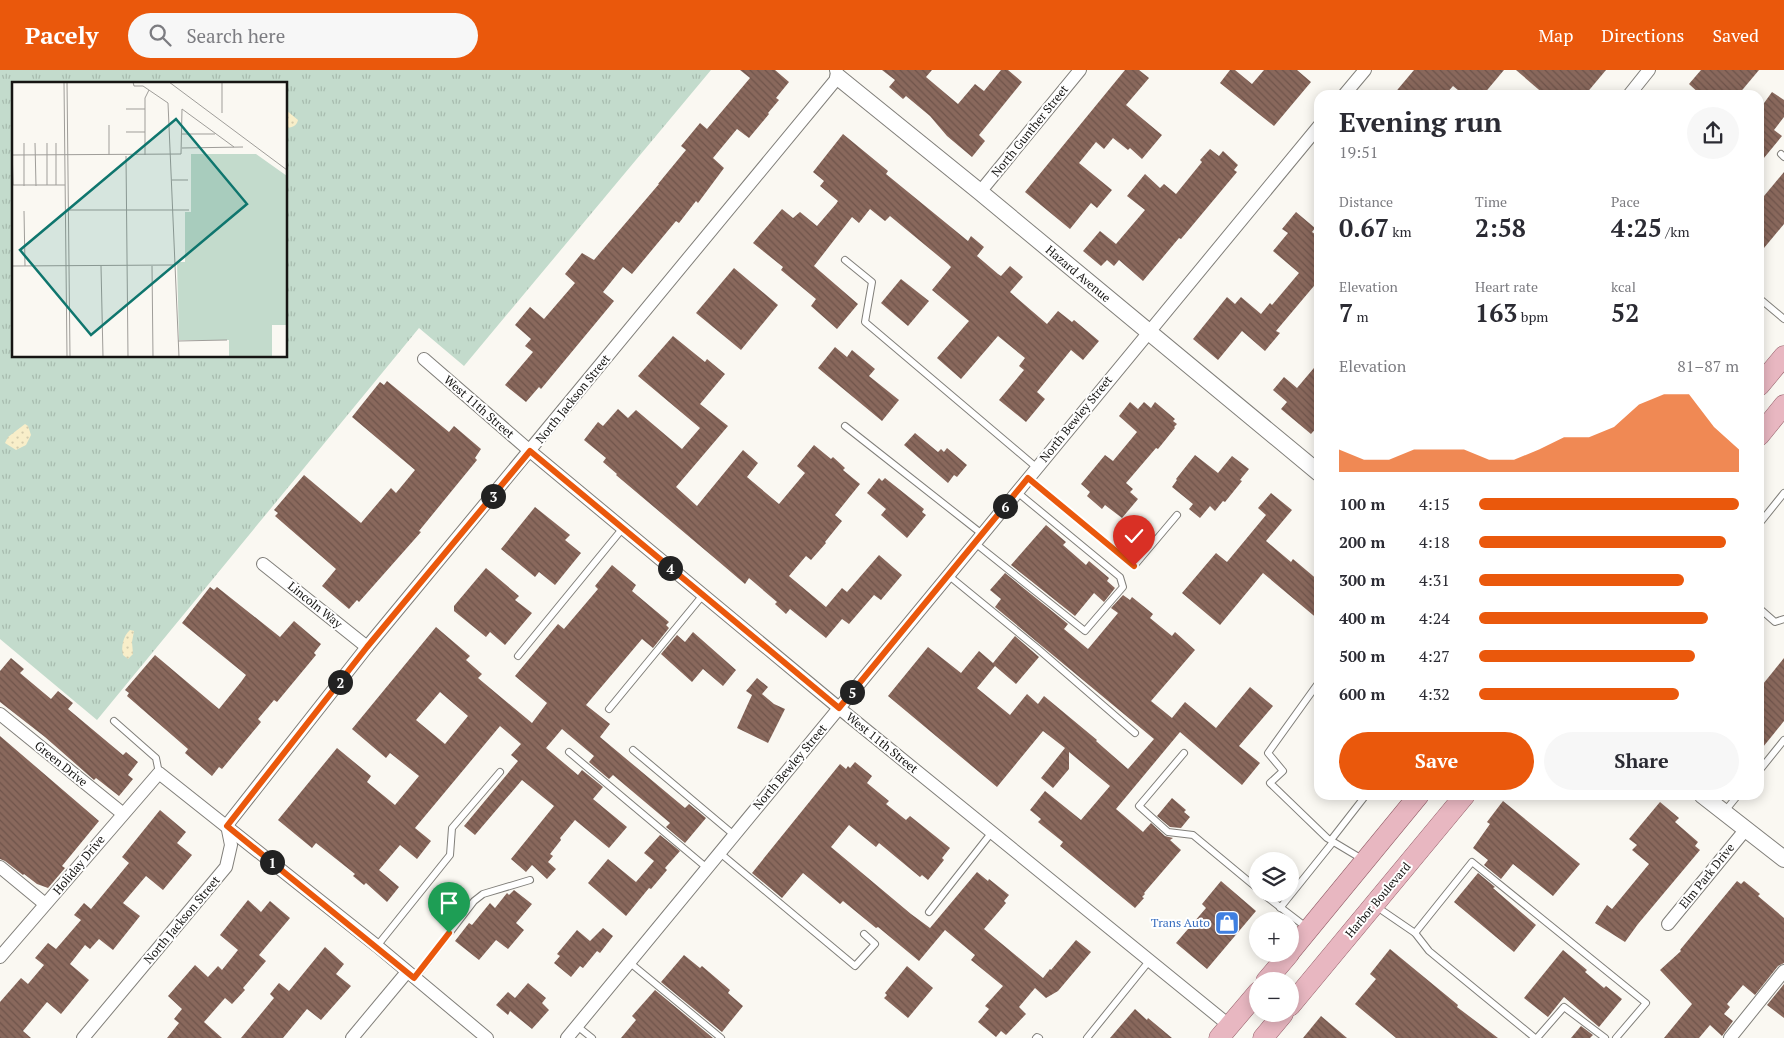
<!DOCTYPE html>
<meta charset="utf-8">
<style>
:root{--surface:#fff;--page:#f7f7f7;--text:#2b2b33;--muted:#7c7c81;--accent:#ea580c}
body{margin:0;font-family:"PT Serif",serif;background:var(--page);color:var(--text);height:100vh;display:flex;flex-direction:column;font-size:19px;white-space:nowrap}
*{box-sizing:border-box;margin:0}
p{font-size:16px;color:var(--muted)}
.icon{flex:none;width:28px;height:28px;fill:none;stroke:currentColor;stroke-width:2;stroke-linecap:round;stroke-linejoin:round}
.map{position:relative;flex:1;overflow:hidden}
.side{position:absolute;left:1314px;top:20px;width:450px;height:710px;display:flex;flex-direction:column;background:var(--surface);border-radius:15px;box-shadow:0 2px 12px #0003}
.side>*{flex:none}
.buttons{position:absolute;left:1249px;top:782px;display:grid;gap:10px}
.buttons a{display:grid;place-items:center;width:50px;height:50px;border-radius:50%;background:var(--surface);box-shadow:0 2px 12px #0003;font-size:25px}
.pin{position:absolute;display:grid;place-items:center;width:42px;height:42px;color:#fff;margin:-51px -21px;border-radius:50% 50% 50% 0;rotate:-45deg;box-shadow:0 0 5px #0007}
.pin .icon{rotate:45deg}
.km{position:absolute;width:25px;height:25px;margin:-12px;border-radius:50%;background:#222;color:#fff;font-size:14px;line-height:25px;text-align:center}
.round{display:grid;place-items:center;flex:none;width:52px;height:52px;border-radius:26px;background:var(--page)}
.headline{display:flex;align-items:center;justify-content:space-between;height:85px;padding:0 25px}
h1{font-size:28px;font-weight:600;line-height:38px}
.metrics{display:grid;grid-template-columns:repeat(3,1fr);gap:8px;height:85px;padding:5px 25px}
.metrics div{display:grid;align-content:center}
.metrics b{font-size:25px;font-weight:600}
.metrics small{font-size:14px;font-weight:400}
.metrics p{font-size:14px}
.chart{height:140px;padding:10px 25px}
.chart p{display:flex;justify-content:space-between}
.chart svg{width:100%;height:90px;margin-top:5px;fill:var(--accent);opacity:.7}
.button{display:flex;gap:10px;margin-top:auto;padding:10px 25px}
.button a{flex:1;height:58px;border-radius:30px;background:var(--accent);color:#fff;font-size:20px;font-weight:600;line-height:58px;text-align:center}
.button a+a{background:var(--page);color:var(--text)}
ul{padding:0 25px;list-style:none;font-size:16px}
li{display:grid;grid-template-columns:80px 60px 1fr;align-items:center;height:38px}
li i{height:12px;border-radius:6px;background:var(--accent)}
header{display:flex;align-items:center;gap:30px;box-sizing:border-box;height:70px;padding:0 25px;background:var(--accent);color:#fff}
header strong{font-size:24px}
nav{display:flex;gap:28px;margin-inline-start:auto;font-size:18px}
.search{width:350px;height:45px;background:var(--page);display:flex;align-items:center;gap:12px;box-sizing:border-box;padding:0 18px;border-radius:28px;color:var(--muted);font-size:19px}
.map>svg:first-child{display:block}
.grass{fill:url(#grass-tufts);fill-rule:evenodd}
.sand{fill:url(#sand-dots)}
.building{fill:url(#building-back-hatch);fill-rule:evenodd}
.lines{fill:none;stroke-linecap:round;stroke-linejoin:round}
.service-casing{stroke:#817f7a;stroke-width:8}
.minor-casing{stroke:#817f7a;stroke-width:14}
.tertiary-casing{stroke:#817f7a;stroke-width:18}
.primary-casing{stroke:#945f69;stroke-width:21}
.service{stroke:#fff;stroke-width:6}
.minor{stroke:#fff;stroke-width:12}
.tertiary{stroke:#fff;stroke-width:16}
.primary{stroke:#e8b7c1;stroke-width:20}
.route-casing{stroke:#fff;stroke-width:10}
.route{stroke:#ea580c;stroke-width:6}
.labels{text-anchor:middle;stroke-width:4;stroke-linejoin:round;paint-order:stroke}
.street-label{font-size:12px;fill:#161513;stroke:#fff}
.shop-label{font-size:12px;fill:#366cbe;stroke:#fff;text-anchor:end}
.inset-road{fill:none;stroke:#9f9d99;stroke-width:1}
.view{fill:#0f766e;fill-opacity:0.15;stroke:#0f766e;stroke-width:2.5}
.inset-edge{fill:none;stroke:#161513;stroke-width:2.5}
</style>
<header>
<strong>Pacely</strong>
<div class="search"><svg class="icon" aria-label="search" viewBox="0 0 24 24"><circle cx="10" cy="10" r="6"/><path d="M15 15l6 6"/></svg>Search here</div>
<nav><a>Map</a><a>Directions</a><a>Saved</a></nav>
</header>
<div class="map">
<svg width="1784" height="968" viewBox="0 0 1784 968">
<defs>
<pattern id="grass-tufts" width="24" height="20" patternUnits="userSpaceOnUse" patternTransform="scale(1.25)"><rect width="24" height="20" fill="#c3dbcc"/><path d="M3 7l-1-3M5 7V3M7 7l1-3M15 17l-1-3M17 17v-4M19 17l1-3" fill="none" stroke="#a7bbae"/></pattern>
<pattern id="sand-dots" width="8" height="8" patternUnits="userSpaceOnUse" patternTransform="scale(1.25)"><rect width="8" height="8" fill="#f8eec9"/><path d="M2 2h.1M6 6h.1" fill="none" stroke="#d4cbac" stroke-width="1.8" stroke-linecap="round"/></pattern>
<pattern id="building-back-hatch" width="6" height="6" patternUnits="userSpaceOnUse" patternTransform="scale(1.25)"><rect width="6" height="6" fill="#89685c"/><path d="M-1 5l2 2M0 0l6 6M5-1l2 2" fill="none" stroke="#6f544b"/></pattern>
</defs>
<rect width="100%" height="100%" fill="#faf8f2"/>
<!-- grass -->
<path class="grass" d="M0,0H711L464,296L419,258L97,650L0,569ZM14,14H286V286H14Z"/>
<!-- sand -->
<g class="sand">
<path d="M286,40L298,50C297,56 291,58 286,58Z"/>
<path d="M25,354L28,356L31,365L26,375L16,380L5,373L8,367Z"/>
<path d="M130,560L134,561L132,572L133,584L128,589L123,585C121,577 123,566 130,560Z"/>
</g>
<!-- building -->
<g class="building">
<path d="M740,0H775L789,12L776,28L779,30L768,43L769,44L749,68L737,59L713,88L724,98L698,133L696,131L679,153L676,151L632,204L623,197L603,222L614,231L541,319L539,317L526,332L505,315L533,282L525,276L531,269L515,255L530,237L544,249L575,213L565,204L582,183L594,190L659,114H658L686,80L681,76L700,53L707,59L750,8Z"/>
<path d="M882,0H932L926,7L958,34L975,14L984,21L1001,0H1008L1022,12L979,65L985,71L972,87L947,66L930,46L906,26L903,29L889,17L895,10Z"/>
<path d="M1125,0H1139L1149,8L1126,35L1162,65L1142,89L1130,78L1128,80L1113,68L1104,79L1096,72L1079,93L1112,120L1097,138L1091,133L1070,159L1025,122Z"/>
<path d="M1230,0H1235L1252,14L1264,0H1297L1311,12L1274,56L1220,13Z"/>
<path d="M1414,0H1504L1483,25H1464L1453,16L1445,25H1393Z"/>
<path d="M1516,0H1606L1585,25H1545Z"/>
<path d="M1701,0H1759L1738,25H1701L1689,14Z"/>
<path d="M1772,22L1784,30V47L1774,60L1782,66L1759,94V40Z"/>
<path d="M843,64L888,101L886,104L968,171L971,166L984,177L977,186L998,204L1001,206L1010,196L1023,207L1010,222L1047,254L1058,241L1072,252L1074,250L1099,271L1083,290L1071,280L1037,322L1045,329L1026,352L999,330L1024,300L1019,296L1025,288L998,266L961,309L937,288L969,251L932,220L951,197L948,194L890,146L885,151L870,139L859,153L852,147L814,196L858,234L837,259L811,236L816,229L781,200L783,197L753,173L782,139L793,148L800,142L817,156L836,134L838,131L820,116L824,111L813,102Z"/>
<path d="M1210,79L1219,86L1223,81L1238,95L1234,100L1237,102L1181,169L1179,168L1143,211L1119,190L1114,196L1107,190L1101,196L1083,181L1100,161L1116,174L1145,140L1127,126L1145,104L1160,118L1164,114L1176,124L1202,92L1200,90Z"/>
<path d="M1784,102V154L1759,184V132Z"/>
<path d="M1296,142L1315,158L1312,162L1319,167V210L1276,261L1280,263L1265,281L1242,261L1218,290L1193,269L1227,227L1235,234L1241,227L1261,244L1270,233L1272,235L1299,203L1273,181L1288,163L1282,159Z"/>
<path d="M734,198L778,235L741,280L696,243Z"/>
<path d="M901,209L929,231L908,256L881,233Z"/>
<path d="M673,266L705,292L707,289L725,304L700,334L728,356L676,417L697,436L743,380L758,393L747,407L779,434L805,403L797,396L814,375L831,389L833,387L845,398L843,400L860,414L835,445L842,451L825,472L826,473L811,490L806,486L789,506L826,537L842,518L847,522L879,485L902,505L881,530L874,525L849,554L842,549L826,568L790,539L786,544L775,534L777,532L749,508L745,514L718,491L616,405L617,404L603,392L606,388L584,370L598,352L603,356L618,339L628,348L636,340L682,379L700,358L638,306Z"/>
<path d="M835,277L847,287L852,280L875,299L869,306L899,330L882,351L818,298Z"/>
<path d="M1319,292V355L1311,364L1281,339L1287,332L1273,320L1284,307L1297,318Z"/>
<path d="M387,311L449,362L454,356L481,379L475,388L477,390L419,461L421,462L359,532L357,530L349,539L322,516L336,499L275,446L278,443L274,440L304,405L361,453L391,418L396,423L415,400L352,347L380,312L384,315Z"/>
<path d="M1130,332L1138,339L1144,332L1151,338L1155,332L1175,349L1173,351L1177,354L1174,357L1175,358L1158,379L1156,378L1126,413L1133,419L1130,422L1138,429L1122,448L1105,435L1102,439L1087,426L1090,422L1081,414L1105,385L1113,391L1137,362L1119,346Z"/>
<path d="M915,363L938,382L941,379L944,382L947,378L967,395L957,407L954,405L948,413L904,375Z"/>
<path d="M1195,385L1218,403L1232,386L1249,399L1240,410L1242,411L1225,432L1223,431L1215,441L1210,436L1200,448L1189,439L1193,434L1172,417L1177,410L1176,409Z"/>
<path d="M879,408L882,411L885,408L924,439L922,442L926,445L907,468L881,445L886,439L867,423Z"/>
<path d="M1271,423L1292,440L1266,471L1291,492L1293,489L1319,511V550L1263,503L1220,555L1182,523L1216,483L1227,492L1266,445L1258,438Z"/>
<path d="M535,437L570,465L565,470L581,483L555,515L539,502L535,507L501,479Z"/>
<path d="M1046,455L1066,472L1063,475L1086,495L1089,491L1109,508L1107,511L1115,518L1104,532L1094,523L1075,546L1011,495Z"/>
<path d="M612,495L636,515L632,521L669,552L666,555L669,558L653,578L642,569L586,635L610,654L600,667L685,738L689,734L706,748L685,773L666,757L670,753L613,705L609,709L589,692L594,686L562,659L546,678L578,705L582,700L603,717L593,729L627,757L609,778L575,750L560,768L561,770L550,784L553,786L548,792L556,799L547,809L532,795L526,802L511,789L554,736L522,710L475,765L464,756L518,691L511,685L521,674L500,656L415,758L431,771L417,789L400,775L379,800L399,817L387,832L366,813L364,815L353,806L355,804L316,773L312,778L278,750L337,678L371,706L367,712L395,735L419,706L390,683L386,688L352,659L436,557L470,586L466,590L482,604L478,608L532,653L547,633L515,606L558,554L564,559L598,519L595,516ZM440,622L468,646L445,674L416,650Z"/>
<path d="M486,498L519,526L515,530L532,543L505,575L490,562L486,567L454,541V536Z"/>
<path d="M1005,503L1068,554L1064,559L1088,579L1118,543L1111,538L1123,525L1130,530L1132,527L1153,544L1150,548L1172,566L1175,562L1195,580L1151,631L1172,648L1185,632L1216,658L1250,617L1273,636L1239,676L1260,693L1242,715L1180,662L1116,739L1143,762L1151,753L1165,766L1173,768L1170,770L1181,780L1144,823L1145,824L1142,827L1144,828L1135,838L1060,776L1063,772L1038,752L1041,749L1030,740L1045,721L1081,750L1110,716L1069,682V699L1053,718L1041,708L1065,678L1043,661L997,717L888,626L928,577L961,603L979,581L993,593L1015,566L1039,587L1016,614L995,596L977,618L1010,645L1027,624L1038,634L1044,626L1097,670L1096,671L1128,699L1154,669L995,537L1001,529L990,520Z"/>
<path d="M210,517L214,520L217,517L280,567L294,551L321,574L314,583L316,585L277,632L274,630L258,649L261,652L222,699L219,697L212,706L185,683L188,679L127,626L129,623L125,620L155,585L219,639L241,612L246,605L182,553Z"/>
<path d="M693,562L736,600L723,616L703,599L692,612L661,584L677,565L685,572Z"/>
<path d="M11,588L24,599L20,603L51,629L58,621L73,633L68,639L123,685L126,682L138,692L128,705L133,709L119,726L96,708L94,710L45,667L0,632V601Z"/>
<path d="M1784,588V651L1759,682V619Z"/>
<path d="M757,608L768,617L762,624L774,634L785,639L768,673L737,658L752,625L746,621Z"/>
<path d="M0,666L99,751L62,796L65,798L48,818L37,814L24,804L23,805L5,791L0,789Z"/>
<path d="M855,692L872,706L867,713L889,731L886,734L906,750L910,746L950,778L942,788L944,790L928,810L922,805L920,807L879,773L876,777L849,755L831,777L911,844L930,858L977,802L988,811L989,809L1009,825L1004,831L1006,833L984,859L1043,908L1050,899L1051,900L1076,870L1091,882L1058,921L1046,928L1035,918L1019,937L1026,944L1006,965L1001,961L996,967L978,952L989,939L985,936L1003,916L971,890L975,885L945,860L919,891L878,857L876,858L843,831L840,834L803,803L782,828L752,803L840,694L846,699L848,696L850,698Z"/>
<path d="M1172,728L1186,740L1184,742L1190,747L1181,758L1170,757L1157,746Z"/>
<path d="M1503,731L1580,794L1553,826L1513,794L1501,809L1484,795L1488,790L1473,778L1490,754L1487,752Z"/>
<path d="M1660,732L1679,748L1675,752L1698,772L1695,776L1700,780L1638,854L1625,872L1595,853L1607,835L1612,839L1649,794L1632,780L1637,775L1629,769Z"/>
<path d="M160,740L186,762L177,773L192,785L163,820L146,806L123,833L140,846L113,880L99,869L90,879L85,875L70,894L89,910L61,944L47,932L23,961L31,968H0V932L21,908L28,914L44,895L35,888L48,873L56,879L81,850L74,845L84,833L91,839L129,793L122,787Z"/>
<path d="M660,765L680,781L665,798L667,800L651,819L649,818L626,846L588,813L608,789L636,812L654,791L644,783Z"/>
<path d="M1478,803L1495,817L1493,818L1536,855L1514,882L1454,832Z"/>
<path d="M1221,811L1256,841L1207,899L1176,873L1206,838L1202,834Z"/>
<path d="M1737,811L1741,814L1744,811L1760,824L1758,826L1784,848V893L1778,896L1755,925L1743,915L1727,934L1730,937L1724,944L1733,951L1722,966L1710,955L1699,968H1664L1692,934L1660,900L1681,881L1680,880Z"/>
<path d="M514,820L532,834L516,853L524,860L508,879L496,870L479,890L455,871L469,853L472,855L490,833L495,838L507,823L509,825Z"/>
<path d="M248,830L261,842L270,831L290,848L259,885L266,891L243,918L245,920L232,934L225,928L204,952L222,968H167L179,953L174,949L182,939L168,926L195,895L208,907L218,896L222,900L238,880L220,865Z"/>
<path d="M603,858L613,866L600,883L597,881L583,898L580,896L571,907L554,893L560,886L557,884L577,860L590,871Z"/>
<path d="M325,877L344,894L336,904L351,916L321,950L307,939L283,968H241L274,928L270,924L279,913L289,921Z"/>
<path d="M1390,879L1458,935L1457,937L1498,968H1396L1355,934L1376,909L1370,904Z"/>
<path d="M1563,880L1587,900L1585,902L1604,918L1606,916L1622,929L1599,957L1564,927L1548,947L1524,928Z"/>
<path d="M684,885L700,898L702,896L730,920L728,923L743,936L722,962L661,912Z"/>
<path d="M907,896L933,918L908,948L884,928L887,925L885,923Z"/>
<path d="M528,913L546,928L542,933L549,940L532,959L510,941L508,945L496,935L508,922L515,928Z"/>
<path d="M1784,914V948L1767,935Z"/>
<path d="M655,920L713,968H621L636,950L632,946Z"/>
<path d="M1135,939L1147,950L1148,948L1172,968H1110Z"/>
<path d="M1321,946L1347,968H1303Z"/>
<path d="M1581,956L1593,965L1590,968H1571Z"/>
</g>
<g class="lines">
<defs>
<g id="service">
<path d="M1781,84L1784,87"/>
<path d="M845,190L872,212L865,252L1036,397"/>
<path d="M1759,228L1784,249"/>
<path d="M845,356L982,464"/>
<path d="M1028,408L1134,496L1177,445"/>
<path d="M1759,454L1784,423"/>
<path d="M975,473L1085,561L1123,517L1120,507L1017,422"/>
<path d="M948,505L1037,578L1135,663"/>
<path d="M1759,538L1775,552L1784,549"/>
<path d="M518,586L623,458"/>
<path d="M1319,612L1268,683L1283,701L1270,713L1327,768L1362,789"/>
<path d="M609,639L703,525"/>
<path d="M114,651L156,688L159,703"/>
<path d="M633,680L734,765"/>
<path d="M569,682L707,798"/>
<path d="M1184,683L1139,736L1168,762L1193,765L1258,819"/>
<path d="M1759,701L1784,670"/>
<path d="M1725,741L1738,725"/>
<path d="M1331,770L1366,725"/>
<path d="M720,783L855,896L875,874L864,864"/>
<path d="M1263,824L1306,857"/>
<path d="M1377,837L1415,863L1429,881L1535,968"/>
<path d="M1280,838L1333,772"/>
<path d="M929,842L992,762"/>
<path d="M1415,863L1472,792L1646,933L1616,968"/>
<path d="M377,876L450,785L452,758L500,702"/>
<path d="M629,892L721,968"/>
<path d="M415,908L474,831L483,824L530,810"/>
<path d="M577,956L592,968"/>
<path d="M1036,968L1037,967L1039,968"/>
<path d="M1087,968L1150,890"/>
<path d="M1537,968L1564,937L1605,968"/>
</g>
<g id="minor">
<path d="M1344,25L1365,0"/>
<path d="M1629,25L1649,0"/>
<path d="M980,122L1080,0"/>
<path d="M424,289L530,381L839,638L1230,956"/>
<path d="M263,494L367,577"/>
<path d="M0,644L122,743"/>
<path d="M0,797L45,834"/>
<path d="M1668,854L1746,759"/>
<path d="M0,887L159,703L377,876L487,968"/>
<path d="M83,968L226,797L231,775L227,755L367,577L838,7L836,0"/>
<path d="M352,968L407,902"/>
<path d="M567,968L1319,56"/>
<path d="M1730,968L1784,901"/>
</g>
<g id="tertiary">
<path d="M838,7L980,122L1319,403"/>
<path d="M1702,725L1784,789"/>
</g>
<g id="primary">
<path d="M1759,316L1784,286"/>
<path d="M1759,366L1784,335"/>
<path d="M1290,882L1419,725"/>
<path d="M1266,911L1289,884"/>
<path d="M1290,936L1465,725"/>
<path d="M1219,968L1258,922"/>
<path d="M1263,968L1283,944"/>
</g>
</defs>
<!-- service casing -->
<use href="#service" class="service-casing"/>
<!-- minor casing -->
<use href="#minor" class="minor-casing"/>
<!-- tertiary casing -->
<use href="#tertiary" class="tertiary-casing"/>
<!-- primary casing -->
<use href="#primary" class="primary-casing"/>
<!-- service -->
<use href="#service" class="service"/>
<!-- minor -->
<use href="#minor" class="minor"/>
<!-- tertiary -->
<use href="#tertiary" class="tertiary"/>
<!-- primary -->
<use href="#primary" class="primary"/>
</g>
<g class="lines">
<defs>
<path id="route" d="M449,863L414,908L227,756L367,577L530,381L839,638L1028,408L1134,496"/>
</defs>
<!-- route casing -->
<use href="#route" class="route-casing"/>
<!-- route -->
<use href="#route" class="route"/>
</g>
<!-- icons -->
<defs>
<symbol id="shop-square" viewBox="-11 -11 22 22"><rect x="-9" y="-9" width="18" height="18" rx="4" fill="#3f7fe0" stroke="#fff"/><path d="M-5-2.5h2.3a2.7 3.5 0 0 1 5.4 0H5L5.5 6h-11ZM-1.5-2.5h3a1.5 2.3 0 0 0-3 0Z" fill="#fff"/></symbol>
</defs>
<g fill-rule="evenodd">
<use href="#shop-square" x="1213" y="839" width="28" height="28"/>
</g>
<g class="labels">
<!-- street labels -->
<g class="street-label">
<text transform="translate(1030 61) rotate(-51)" y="4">North Gunther Street</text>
<text transform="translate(1078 204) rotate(40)" y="4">Hazard Avenue</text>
<text transform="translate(573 329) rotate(-51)" y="4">North Jackson Street</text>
<text transform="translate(479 337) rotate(41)" y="4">West 11th Street</text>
<text transform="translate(1076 349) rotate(-51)" y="4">North Bewley Street</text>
<text transform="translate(315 535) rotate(39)" y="4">Lincoln Way</text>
<text transform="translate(882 673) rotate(39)" y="4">West 11th Street</text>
<text transform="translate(61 694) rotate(39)" y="4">Green Drive</text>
<text transform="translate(790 697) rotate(-50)" y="4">North Bewley Street</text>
<text transform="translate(79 795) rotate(-50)" y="4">Holiday Drive</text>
<text transform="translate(1707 806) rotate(-51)" y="4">Elm Park Drive</text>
<text transform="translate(1378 830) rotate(-50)" y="4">Harbor Boulevard</text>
<text transform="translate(182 850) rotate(-50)" y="4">North Jackson Street</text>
</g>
<!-- shop labels -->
<g class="shop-label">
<text x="1210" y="857">Trans Auto</text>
</g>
</g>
<!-- overview -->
<g transform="translate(12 12)">
<rect width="275" height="275" fill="#faf8f2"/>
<path d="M179,72H244L275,94V243H225V258H167L165,180H173V130H179Z" fill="#c3dbcc"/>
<path d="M225,243H260V275H217V258H225Z" fill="#c3dbcc"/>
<path class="inset-road" d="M52,0L55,275M55,0L58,275M121,0L122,4H131L156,21L167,275M157,0L275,88M210,0V31M114,27H133M170,27L222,65M97,43V73M114,50H133M170,52H203M12,61V104M23,61L24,104M35,61V103M44,61V103M0,62L1,103H53M170,66L231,65M0,73L169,72L170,27M133,73V16L137,8M114,74L116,275M160,98H176M57,128H177M12,129L13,184M0,184L161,183M89,184L91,275M140,184L141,275M166,259L215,258"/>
<path class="view" d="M164,37L235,122L79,253L8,168Z"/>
<rect width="275" height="275" class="inset-edge"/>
</g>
</svg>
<div class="buttons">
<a><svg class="icon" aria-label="layers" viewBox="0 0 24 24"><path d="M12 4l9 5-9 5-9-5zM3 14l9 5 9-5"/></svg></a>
<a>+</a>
<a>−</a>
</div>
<div class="pin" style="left:449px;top:863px;background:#1e9e55"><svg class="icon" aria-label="arrive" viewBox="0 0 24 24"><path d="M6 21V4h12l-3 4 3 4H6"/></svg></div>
<div class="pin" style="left:1134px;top:496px;background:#d93025"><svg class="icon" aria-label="check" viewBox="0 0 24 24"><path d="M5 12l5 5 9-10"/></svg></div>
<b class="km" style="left:272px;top:792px">1</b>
<b class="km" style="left:340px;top:612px">2</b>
<b class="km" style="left:493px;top:426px">3</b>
<b class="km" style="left:670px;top:498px">4</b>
<b class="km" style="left:852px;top:622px">5</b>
<b class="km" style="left:1005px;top:436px">6</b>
<section class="side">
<div class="headline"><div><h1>Evening run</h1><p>19:51</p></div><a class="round"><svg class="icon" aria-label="share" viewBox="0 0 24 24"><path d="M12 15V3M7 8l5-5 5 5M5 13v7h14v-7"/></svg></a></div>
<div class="metrics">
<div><p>Distance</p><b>0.67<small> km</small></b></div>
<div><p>Time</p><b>2:58</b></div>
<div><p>Pace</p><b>4:25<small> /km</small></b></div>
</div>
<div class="metrics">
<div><p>Elevation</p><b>7<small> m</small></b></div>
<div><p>Heart rate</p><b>163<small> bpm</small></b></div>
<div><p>kcal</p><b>52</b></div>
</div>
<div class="chart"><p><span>Elevation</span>81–87 m</p>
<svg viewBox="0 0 160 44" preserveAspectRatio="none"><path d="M0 44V33L10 38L20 38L30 33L40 33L50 33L60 38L70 38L80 33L90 27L100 27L110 22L120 11L130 6L140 6L150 22L160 33V44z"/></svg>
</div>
<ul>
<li><b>100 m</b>4:15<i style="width:100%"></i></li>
<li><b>200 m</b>4:18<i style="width:95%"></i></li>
<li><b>300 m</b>4:31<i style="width:79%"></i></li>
<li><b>400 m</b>4:24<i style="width:88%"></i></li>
<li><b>500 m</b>4:27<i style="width:83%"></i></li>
<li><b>600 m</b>4:32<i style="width:77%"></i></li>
</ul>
<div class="button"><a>Save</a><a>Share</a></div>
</section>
</div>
